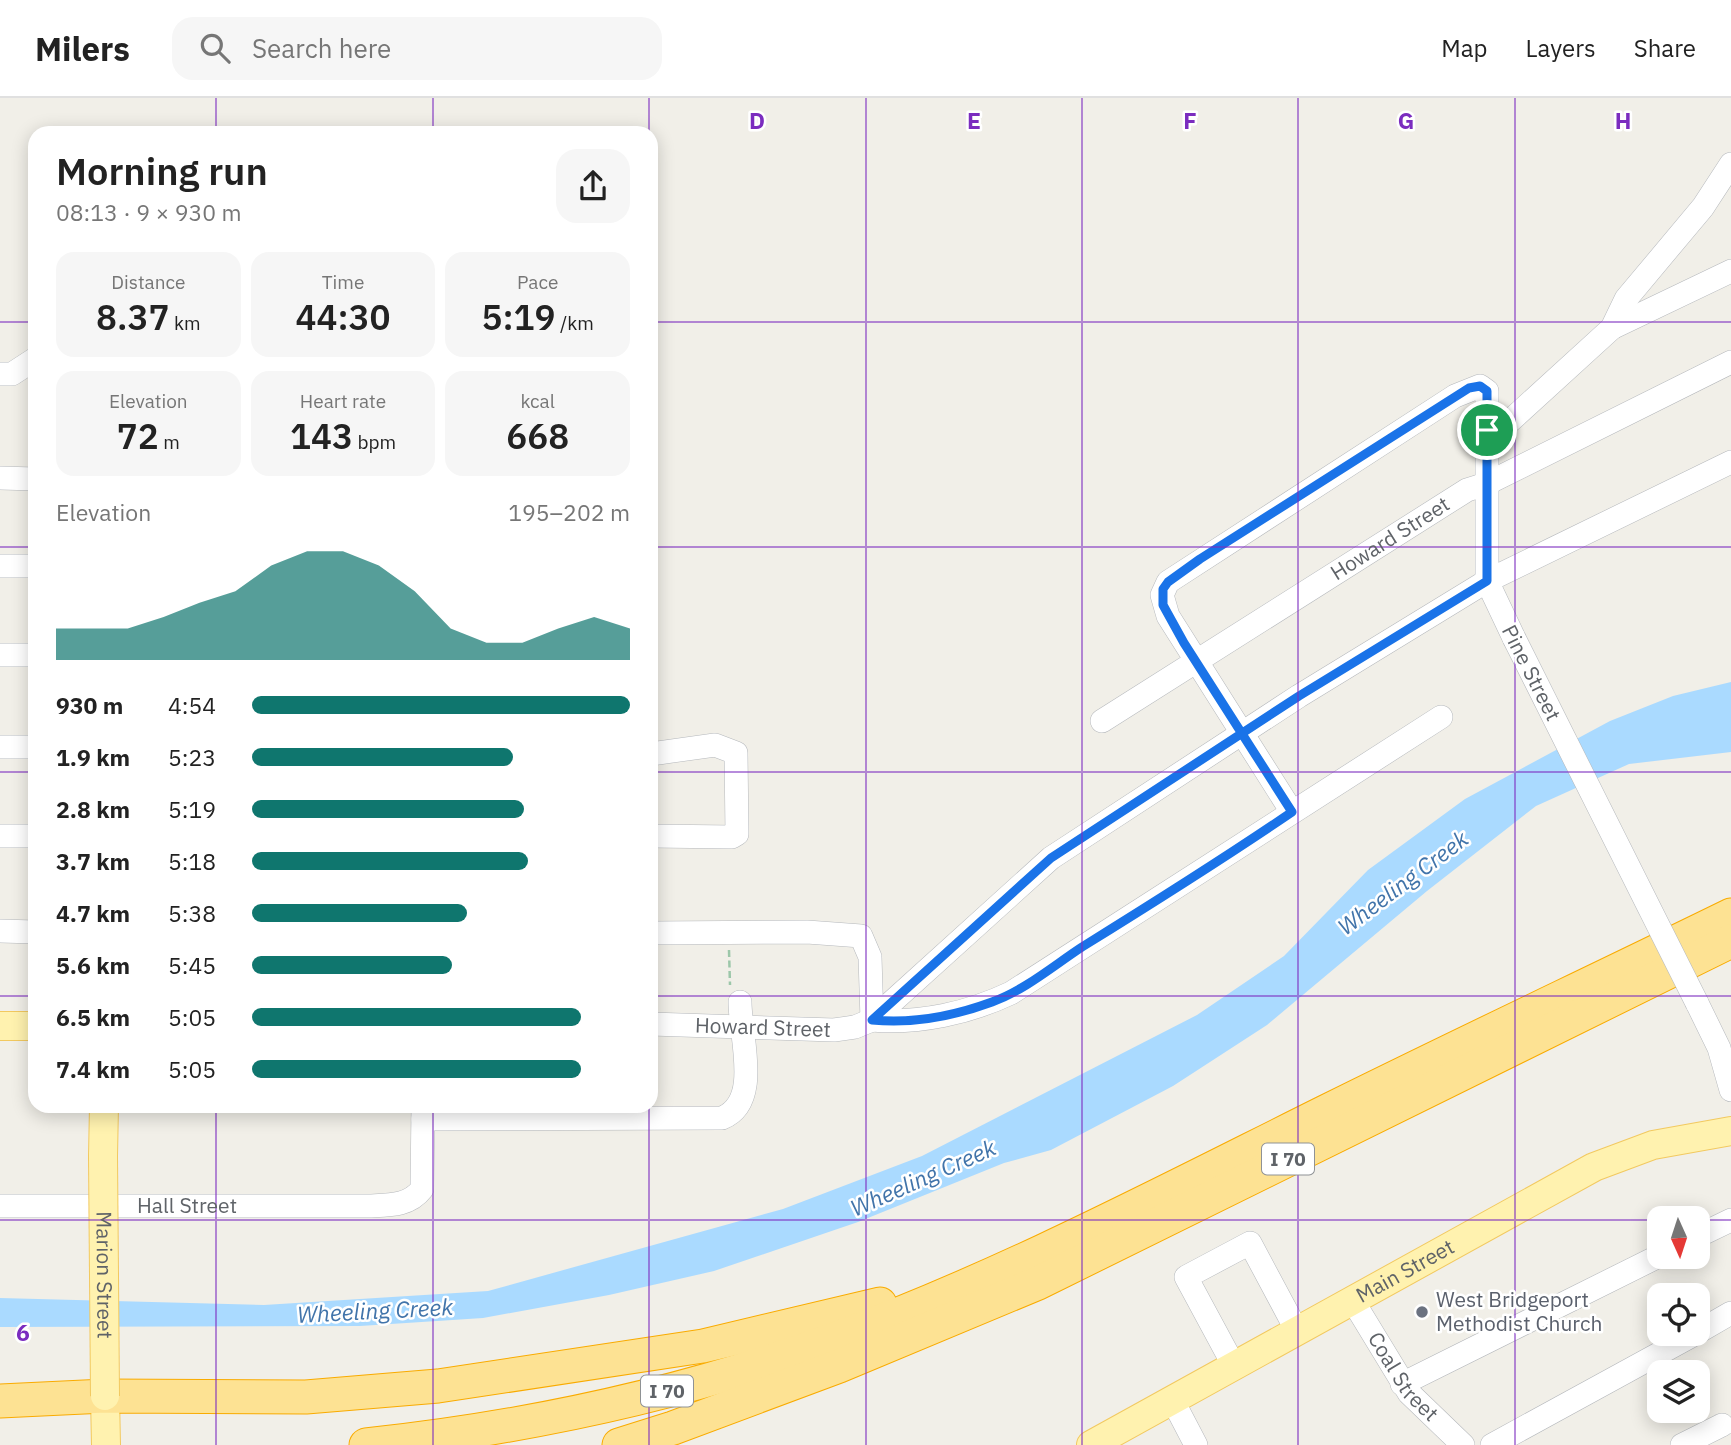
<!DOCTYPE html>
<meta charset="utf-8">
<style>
:root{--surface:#fff;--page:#f6f6f6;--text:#222;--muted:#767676;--line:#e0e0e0;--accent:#0f766e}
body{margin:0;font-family:"IBM Plex Sans",sans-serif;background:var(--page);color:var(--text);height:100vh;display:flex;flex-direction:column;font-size:26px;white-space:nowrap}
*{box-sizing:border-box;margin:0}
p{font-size:23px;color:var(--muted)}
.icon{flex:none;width:38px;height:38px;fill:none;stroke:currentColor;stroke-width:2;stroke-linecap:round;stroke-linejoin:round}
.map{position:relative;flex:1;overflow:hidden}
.sheet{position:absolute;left:28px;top:28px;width:630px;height:987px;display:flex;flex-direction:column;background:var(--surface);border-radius:21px;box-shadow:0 4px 18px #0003}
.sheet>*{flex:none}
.needle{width:46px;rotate:177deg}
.buttons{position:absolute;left:1647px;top:1108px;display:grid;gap:14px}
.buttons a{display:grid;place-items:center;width:63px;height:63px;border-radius:14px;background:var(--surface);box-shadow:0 4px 18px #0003;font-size:35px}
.pin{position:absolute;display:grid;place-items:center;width:60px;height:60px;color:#fff;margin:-30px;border:4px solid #fff;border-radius:50%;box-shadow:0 2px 7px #0007}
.round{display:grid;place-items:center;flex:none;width:74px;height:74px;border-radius:21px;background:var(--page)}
.headline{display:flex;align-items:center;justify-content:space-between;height:119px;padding:0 28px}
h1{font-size:38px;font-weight:600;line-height:52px}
.figures{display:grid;grid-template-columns:repeat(3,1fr);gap:10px;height:119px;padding:7px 28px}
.figures div{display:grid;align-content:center;border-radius:18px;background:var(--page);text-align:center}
.figures b{font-size:35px;font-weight:600}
.figures small{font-size:19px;font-weight:400}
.figures p{font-size:19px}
.chart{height:196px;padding:14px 28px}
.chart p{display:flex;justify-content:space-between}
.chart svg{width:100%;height:126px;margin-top:7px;fill:var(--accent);opacity:.7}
ul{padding:0 28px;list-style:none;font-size:23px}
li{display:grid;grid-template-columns:112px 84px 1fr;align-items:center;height:52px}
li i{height:18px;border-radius:9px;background:var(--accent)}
header{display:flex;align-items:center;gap:42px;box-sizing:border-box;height:98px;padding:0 35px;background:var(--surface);border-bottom:2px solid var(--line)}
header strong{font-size:33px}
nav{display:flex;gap:38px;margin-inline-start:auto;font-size:24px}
.search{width:490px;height:63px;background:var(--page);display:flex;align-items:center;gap:18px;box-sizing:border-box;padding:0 24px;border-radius:21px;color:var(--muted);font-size:26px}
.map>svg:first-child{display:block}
.water{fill:#aadaff}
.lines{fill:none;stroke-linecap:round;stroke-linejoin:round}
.minor-casing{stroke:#b5b8bc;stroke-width:24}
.major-casing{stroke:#f2c960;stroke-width:30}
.highway-casing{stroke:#f9ab00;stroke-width:35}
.path{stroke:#9cc7a9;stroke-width:2.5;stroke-dasharray:7 3.5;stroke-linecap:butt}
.minor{stroke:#fff;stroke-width:23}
.major{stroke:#fff2af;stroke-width:28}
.highway{stroke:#fde293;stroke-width:33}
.minor-bridge-casing{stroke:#b5b8bc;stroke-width:24;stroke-linecap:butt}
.major-bridge-casing{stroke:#f2c960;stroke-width:30;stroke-linecap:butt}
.minor-bridge{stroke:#fff;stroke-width:23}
.major-bridge{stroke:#fff2af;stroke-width:28}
.route-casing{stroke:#fff;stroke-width:14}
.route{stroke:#1a73e8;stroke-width:9}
.grid{fill:none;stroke:#7b2cbf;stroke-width:2;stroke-opacity:0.55}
.worship-dot{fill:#6b7280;stroke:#fff;stroke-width:2.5}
.labels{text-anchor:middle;stroke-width:5;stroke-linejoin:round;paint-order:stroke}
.shield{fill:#fff;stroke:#8f9295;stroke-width:2}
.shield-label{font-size:19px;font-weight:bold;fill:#5f6368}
.street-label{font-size:21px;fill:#5f6368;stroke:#fff}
.worship-label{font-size:21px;fill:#5b616d;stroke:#fff;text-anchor:start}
.water-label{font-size:23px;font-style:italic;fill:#4174aa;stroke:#fff}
.grid-label{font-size:23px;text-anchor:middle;font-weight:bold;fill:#7b2cbf;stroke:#fff;stroke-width:5;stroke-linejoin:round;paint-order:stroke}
</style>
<header>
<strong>Milers</strong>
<div class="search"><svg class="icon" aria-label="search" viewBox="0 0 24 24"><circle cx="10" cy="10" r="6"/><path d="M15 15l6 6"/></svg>Search here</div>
<nav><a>Map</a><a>Layers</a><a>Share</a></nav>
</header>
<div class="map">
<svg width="1731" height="1347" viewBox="0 0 1731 1347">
<rect width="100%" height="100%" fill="#f1efe8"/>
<!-- water -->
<path class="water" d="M1731,584V654L1629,666L1536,708L1427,793L1267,927L1173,988L1051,1052L1004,1065L858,1124L714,1173L609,1197L483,1220L360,1228L0,1229V1200L264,1207L488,1193L783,1111L922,1058L1197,917L1284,858L1368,772L1465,701L1610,623L1673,598Z"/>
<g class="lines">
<defs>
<g id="minor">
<path d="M1612,230L1626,201L1703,109L1731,66"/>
<path d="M0,276H12L35,261"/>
<path d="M1487,332L1510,323L1612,230L1731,173"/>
<path d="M0,380L35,381"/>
<path d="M0,468H35"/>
<path d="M0,557H35"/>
<path id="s1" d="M1102,623L1467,392L1486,386L1731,264"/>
<path d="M0,649H35"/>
<path d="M651,656L715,647L736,655L737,736L732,739L651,738"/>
<path d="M1292,714L1168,518L1162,497L1168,484L1455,298L1480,288L1487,293V483L1514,540"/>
<path d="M0,738H35"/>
<path d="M0,833L35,834"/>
<path d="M651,835L807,834L861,838L870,859L872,922"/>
<path d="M1697,905L1719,950L1731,992"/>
<path d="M872,922C919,926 969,915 1011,895L1441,619"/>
<path id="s2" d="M651,926L834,932L855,929L872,922L1051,760L1299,598L1487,483L1731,364"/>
<path d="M423,1021L722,1020C762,1004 740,939 740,904"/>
<path id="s3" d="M0,1108H369C389,1107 409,1108 422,1091L423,1008"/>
<path d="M1698,1138L1731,1122"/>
<path id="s4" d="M1353,1203L1409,1295L1463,1347"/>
<path d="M1698,1234L1731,1215"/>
<path d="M1234,1268L1186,1179L1250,1145L1297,1233"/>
<path d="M1402,1286L1659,1158"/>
<path d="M1173,1303L1196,1347"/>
<path d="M1492,1347L1695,1236"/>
<path d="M1682,1347L1722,1327"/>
</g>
<g id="major">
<path d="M0,928H35"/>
<path d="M103,1058L104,1008"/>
<path d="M105,1298L106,1347"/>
<path id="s5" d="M1091,1347L1594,1069L1653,1047L1731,1033"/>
</g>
<g id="highway">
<path d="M0,1303L105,1298L306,1299L438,1288L703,1248L880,1206"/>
<path d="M366,1347C525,1330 684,1296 834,1241C1003,1179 1164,1094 1325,1014C1460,947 1596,883 1731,817"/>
<path d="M619,1347L673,1330L839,1268L1038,1185L1731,843"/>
</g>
</defs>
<!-- minor casing -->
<use href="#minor" class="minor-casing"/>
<!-- major casing -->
<use href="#major" class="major-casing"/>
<!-- highway casing -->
<use href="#highway" class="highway-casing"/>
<!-- path -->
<path class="path" d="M729,852L730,887"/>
<!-- minor -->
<use href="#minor" class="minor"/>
<!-- major -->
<use href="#major" class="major"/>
<!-- highway -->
<use href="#highway" class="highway"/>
<defs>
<path id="minor-bridge" d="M1514,540L1697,905"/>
<g id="major-bridge">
<path id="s6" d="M103,1058L105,1298"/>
</g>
</defs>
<!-- minor-bridge casing -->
<use href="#minor-bridge" class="minor-bridge-casing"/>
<!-- major-bridge casing -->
<use href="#major-bridge" class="major-bridge-casing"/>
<!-- minor-bridge -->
<use href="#minor-bridge" class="minor-bridge"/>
<!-- major-bridge -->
<use href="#major-bridge" class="major-bridge"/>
</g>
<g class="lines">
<defs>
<path id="route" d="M1487,332V483L1299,598L1051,760L872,922C912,926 954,918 992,904C1025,892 1053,868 1082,849C1153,805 1223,761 1292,714L1184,545L1163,507V491L1168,484L1200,461L1469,290L1480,288L1487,293V332"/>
</defs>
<!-- route casing -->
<use href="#route" class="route-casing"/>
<!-- route -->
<use href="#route" class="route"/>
</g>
<!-- grid -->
<path class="grid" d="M216,0V35M433,0V35M649,0V35M866,0V1347M1082,0V1347M1298,0V1347M1515,0V1347M0,224H35M651,224H1731M0,449H35M651,449H1731M0,674H35M651,674H1731M0,898H35M651,898H1731M216,1008V1347M433,1008V1347M649,1008V1347M0,1122H1659M1698,1122H1731"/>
<!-- markers -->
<circle class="worship-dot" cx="1422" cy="1214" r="7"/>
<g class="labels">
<!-- shield labels -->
<g class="shield">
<rect x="1262" y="1045.5" width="52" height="31" rx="5"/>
<rect x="641" y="1277.5" width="52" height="31" rx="5"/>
</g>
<g class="shield-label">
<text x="1288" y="1068">I 70</text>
<text x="667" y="1300">I 70</text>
</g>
<!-- street labels -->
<g class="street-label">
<text dy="7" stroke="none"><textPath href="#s1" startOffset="341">Howard Street</textPath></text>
<text transform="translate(1531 575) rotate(63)" y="7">Pine Street</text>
<text dy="7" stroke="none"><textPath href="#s2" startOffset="112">Howard Street</textPath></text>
<text dy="7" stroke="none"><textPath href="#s3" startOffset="187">Hall Street</textPath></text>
<text dy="7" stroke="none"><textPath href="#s5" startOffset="359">Main Street</textPath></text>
<text dy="7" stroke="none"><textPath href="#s6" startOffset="119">Marion Street</textPath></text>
<text dy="7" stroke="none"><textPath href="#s4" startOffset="91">Coal Street</textPath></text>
</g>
<!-- worship labels -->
<g class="worship-label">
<text x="1436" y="1209">West Bridgeport<tspan x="1436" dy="24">Methodist Church</tspan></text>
</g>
<!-- water labels -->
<g class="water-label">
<text transform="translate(1403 785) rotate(-37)" y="8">Wheeling Creek</text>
<text transform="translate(923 1080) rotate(-24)" y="8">Wheeling Creek</text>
<text transform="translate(375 1213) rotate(-3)" y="8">Wheeling Creek</text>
</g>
</g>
<g class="grid-label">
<text x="757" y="31">D</text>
<text x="974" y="31">E</text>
<text x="1190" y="31">F</text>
<text x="1406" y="31">G</text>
<text x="1623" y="31">H</text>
<text x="23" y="1243">6</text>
</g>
</svg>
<div class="buttons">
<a><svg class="needle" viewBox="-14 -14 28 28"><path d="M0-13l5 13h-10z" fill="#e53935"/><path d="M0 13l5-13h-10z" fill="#767676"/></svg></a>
<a><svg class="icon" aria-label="locate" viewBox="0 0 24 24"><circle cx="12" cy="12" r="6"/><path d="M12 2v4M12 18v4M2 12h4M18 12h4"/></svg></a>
<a><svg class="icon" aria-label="layers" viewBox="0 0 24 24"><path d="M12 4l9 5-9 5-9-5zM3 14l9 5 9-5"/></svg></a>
</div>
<div class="pin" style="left:1487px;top:332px;background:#1e9e55"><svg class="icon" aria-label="arrive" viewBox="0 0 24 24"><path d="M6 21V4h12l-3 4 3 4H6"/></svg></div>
<section class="sheet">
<div class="headline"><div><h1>Morning run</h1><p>08:13 · 9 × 930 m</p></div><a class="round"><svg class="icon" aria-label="share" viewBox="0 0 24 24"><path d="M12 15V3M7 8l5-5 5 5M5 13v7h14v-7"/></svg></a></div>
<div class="figures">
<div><p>Distance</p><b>8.37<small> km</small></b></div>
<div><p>Time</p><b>44:30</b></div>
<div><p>Pace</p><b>5:19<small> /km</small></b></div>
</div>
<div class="figures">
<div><p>Elevation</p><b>72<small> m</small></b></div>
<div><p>Heart rate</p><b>143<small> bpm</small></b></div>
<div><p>kcal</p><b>668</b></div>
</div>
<div class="chart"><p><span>Elevation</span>195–202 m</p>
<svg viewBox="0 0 160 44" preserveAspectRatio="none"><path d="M0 44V33L10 33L20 33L30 29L40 24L50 20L60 11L70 6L80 6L90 11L100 20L110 33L120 38L130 38L140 33L150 29L160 33V44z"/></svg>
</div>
<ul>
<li><b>930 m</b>4:54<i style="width:100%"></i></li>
<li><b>1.9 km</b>5:23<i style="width:69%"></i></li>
<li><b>2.8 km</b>5:19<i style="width:72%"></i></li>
<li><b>3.7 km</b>5:18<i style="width:73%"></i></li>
<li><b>4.7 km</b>5:38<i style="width:57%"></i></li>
<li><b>5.6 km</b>5:45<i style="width:53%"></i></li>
<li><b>6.5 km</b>5:05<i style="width:87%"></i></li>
<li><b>7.4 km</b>5:05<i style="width:87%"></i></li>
</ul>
</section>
</div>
